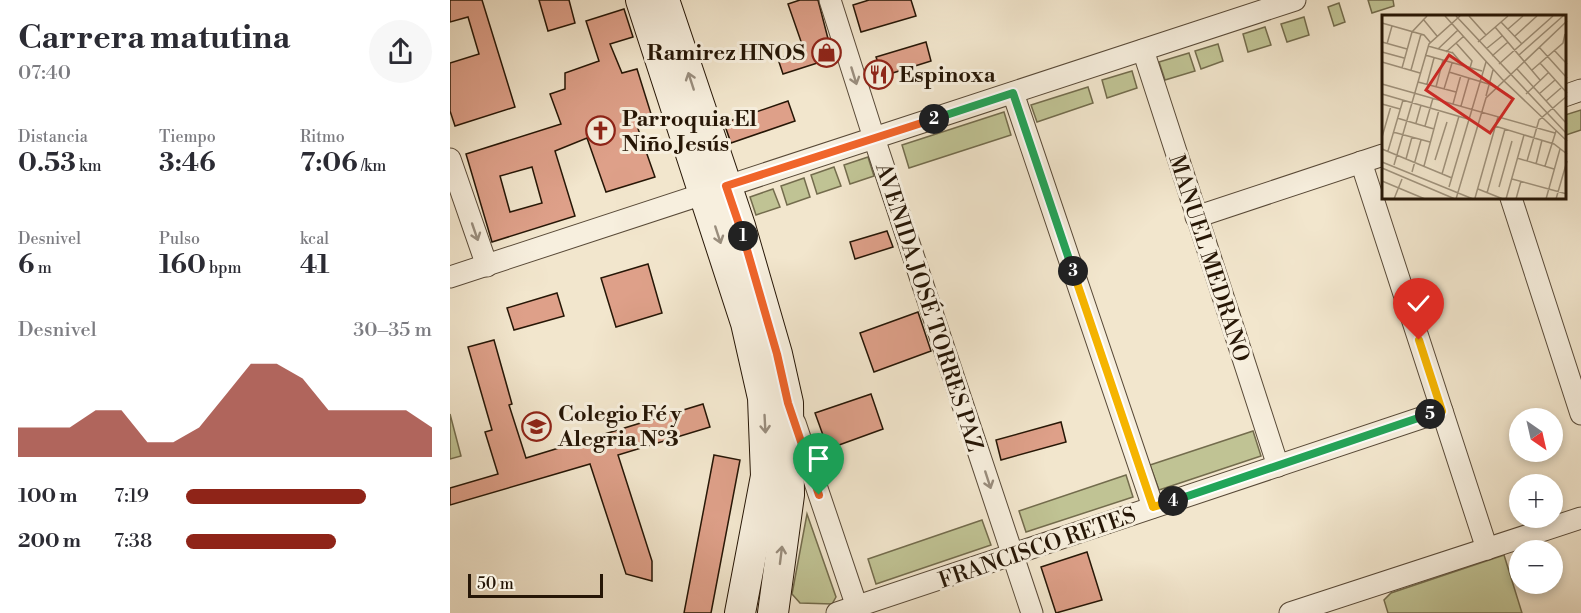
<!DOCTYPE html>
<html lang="es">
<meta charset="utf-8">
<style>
:root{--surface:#fff;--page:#f7f7f7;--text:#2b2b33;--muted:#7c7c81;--accent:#8f2418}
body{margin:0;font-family:"Libre Bodoni",serif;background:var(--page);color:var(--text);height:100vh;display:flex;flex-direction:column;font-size:22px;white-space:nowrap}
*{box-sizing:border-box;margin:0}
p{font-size:20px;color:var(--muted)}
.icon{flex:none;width:33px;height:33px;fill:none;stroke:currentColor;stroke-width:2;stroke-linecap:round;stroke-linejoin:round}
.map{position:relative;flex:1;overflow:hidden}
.sheet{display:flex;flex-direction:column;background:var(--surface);width:450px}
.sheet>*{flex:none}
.needle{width:39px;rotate:146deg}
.fabs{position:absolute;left:1059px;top:408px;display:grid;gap:12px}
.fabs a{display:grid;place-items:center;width:54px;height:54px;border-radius:50%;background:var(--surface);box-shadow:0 3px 9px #0003;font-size:30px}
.scale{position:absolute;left:18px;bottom:15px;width:135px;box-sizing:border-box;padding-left:6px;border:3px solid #261606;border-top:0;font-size:16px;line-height:21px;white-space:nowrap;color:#261606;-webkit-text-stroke:4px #f7efde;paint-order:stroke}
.pin{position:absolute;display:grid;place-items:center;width:51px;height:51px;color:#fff;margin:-62px -26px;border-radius:50% 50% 50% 0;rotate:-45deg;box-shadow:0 0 6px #0007}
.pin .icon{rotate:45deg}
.km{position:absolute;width:30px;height:30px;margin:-15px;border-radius:50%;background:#222;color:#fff;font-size:16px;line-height:30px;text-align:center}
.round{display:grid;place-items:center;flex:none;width:63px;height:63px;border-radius:32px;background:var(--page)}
.overview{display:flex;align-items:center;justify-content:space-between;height:102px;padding:0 18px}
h1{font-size:33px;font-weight:800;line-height:45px}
.stats{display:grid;grid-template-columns:repeat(3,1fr);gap:9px;height:102px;padding:6px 18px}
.stats div{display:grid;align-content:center}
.stats b{font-size:26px;font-weight:800}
.stats small{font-size:16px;font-weight:400}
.stats p{font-size:16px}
.chart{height:168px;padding:12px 18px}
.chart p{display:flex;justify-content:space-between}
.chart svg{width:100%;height:108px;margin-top:6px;fill:var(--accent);opacity:.7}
ul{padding:0 18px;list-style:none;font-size:20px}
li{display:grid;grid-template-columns:96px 72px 1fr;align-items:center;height:45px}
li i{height:15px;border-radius:8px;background:var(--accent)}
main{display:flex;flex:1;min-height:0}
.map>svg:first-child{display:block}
.green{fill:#c0c394;stroke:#736c4d;stroke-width:1.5}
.building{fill:#dea089;stroke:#261606;stroke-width:1.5;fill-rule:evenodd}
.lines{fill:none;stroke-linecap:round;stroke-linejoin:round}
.minor-casing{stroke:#594a38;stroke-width:23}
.secondary-casing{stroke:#261606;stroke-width:32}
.minor{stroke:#f7efde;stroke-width:21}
.secondary{stroke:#f7efde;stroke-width:30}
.oneway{stroke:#998d7d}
.split-1-casing{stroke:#fff;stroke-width:12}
.split-2-casing{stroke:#fff;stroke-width:12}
.split-3-casing{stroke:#fff;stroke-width:12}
.split-4-casing{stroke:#fff;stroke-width:12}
.split-5-casing{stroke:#fff;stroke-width:12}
.split-6-casing{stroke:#fff;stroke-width:12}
.split-1{stroke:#f0652b;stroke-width:8}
.split-2{stroke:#f0652b;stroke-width:8}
.split-3{stroke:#22a559;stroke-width:8}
.split-4{stroke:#f5b400;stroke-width:8}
.split-5{stroke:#22a559;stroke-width:8}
.split-6{stroke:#f5b400;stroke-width:8}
.labels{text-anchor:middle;stroke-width:6;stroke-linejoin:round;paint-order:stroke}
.poi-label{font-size:22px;font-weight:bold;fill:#261606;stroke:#f7efde;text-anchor:start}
.street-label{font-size:22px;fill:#261606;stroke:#f7efde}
.inset-road{fill:none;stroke:#a0937d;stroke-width:1.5}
.view{fill:#d62828;fill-opacity:0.15;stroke:#d62828;stroke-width:3}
.inset-edge{fill:none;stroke:#261606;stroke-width:3}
</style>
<main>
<section class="sheet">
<div class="overview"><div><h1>Carrera matutina</h1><p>07:40</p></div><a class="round"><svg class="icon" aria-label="share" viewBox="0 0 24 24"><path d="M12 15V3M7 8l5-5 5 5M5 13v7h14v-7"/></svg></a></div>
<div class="stats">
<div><p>Distancia</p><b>0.53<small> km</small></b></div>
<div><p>Tiempo</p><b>3:46</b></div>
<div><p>Ritmo</p><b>7:06<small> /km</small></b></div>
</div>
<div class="stats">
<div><p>Desnivel</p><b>6<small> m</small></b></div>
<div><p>Pulso</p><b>160<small> bpm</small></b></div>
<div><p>kcal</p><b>41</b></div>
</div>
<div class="chart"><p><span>Desnivel</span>30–35 m</p>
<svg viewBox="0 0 160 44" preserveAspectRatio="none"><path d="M0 44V32L10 32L20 32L30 25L40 25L50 38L60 38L70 32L80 19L90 6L100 6L110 12L120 25L130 25L140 25L150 25L160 32V44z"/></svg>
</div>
<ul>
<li><b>100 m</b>7:19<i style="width:73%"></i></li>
<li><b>200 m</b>7:38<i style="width:61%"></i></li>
</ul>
</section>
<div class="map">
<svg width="1131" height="613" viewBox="0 0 1131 613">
<rect width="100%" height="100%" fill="#f2e6cd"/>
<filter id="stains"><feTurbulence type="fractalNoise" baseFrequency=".00333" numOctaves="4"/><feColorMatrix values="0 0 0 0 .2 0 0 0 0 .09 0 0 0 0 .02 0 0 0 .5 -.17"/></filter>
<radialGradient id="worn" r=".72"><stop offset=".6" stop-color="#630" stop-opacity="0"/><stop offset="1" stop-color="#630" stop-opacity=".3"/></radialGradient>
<!-- green -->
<g class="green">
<path d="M918,0H943L944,6L922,13Z"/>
<path d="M889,3L895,22L884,26L878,7Z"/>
<path d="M854,17L859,35L837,42L831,24Z"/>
<path d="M815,27L821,45L798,52L793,34Z"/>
<path d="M768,44L773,61L751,69L745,51Z"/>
<path d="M739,53L745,71L715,80L709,62Z"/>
<path d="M682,71L687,88L657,98L652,80Z"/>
<path d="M638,87L643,103L587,122L581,105Z"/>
<path d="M1131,110V130L1116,135L1115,115Z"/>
<path d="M554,112L561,135L459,168L452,145Z"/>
<path d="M418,157L424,176L400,184L394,165Z"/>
<path d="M384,167L391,186L367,194L361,175Z"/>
<path d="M354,178L360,197L337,205L331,186Z"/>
<path d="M323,189L330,207L306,215L300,197Z"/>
<path d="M0,414L11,456L0,459Z"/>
<path d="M803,431L811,456L709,490L700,465Z"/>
<path d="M676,475L683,497L576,532L569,511Z"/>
<path d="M357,514L386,597L382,604L350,603L342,594Z"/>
<path d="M532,520L541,545L426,584L418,559Z"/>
<path d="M1054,555L1072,613H938L934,600L941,593Z"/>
</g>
<!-- building -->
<g class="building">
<path d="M0,0H32L65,107L5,126L0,111V63L29,54L18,17L0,22Z"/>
<path d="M89,0H119L125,23L98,31Z"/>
<path d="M350,0H368L383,58L333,74L328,59L354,50L338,4Z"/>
<path d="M419,0H461L466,16L411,32L403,5Z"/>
<path d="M174,9L183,37L160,44L172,73L187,69L202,117L186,123L205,177L156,192L137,138L105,151L125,216L42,242L16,154L111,124L100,94L115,89V73L149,61L136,21ZM82,167L92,203L60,212L50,176Z"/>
<path d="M476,42L481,61L433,76L426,57Z"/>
<path d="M338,101L345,121L281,143L274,123Z"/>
<path d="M437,231L443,247L405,259L400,242Z"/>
<path d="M198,264L212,313L166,327L151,278Z"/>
<path d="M107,293L114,316L64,330L57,308Z"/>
<path d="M468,312L481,351L424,372L410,333Z"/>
<path d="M44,340L62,404L59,405L76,458L253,404L260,427L168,455L202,561V581L176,574L140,464L0,505V488L48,474L35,432L42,430L18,347Z"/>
<path d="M421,394L433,429L378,449L365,413Z"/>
<path d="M611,422L616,442L551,460L546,440Z"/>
<path d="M264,455L290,460L261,613H234Z"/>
<path d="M637,552L652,600L606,613L591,567Z"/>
</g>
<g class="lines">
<defs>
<g id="minor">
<path d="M380,0L424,138L582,613"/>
<path d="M693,50L828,466"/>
<path d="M563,93L703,507"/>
<path d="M1114,96L1131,90"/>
<path d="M0,159L37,266"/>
<path d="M911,162L1037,549"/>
<path d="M1061,198L1131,414"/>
<path d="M746,217L933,155"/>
<path d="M0,277L845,0"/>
<path d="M345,423L409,613"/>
<path d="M387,613L992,411"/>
<path d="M840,613L1131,518"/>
</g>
<g id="secondary">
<path d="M191,0L296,323L313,398L316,476L290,613"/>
<path d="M214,0L290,226L327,354L338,403L339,495L323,613"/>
</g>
</defs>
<!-- minor casing -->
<use href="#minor" class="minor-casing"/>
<!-- secondary casing -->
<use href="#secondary" class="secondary-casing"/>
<!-- minor -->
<use href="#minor" class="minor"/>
<!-- secondary -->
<use href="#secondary" class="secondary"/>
</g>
<!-- one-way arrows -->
<defs><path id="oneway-shaft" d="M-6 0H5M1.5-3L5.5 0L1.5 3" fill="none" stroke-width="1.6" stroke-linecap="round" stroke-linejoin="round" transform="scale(1.5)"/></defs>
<g class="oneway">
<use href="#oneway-shaft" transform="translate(404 76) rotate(73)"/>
<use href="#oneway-shaft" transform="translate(241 81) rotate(-108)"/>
<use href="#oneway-shaft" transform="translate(25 232) rotate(71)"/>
<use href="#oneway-shaft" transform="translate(268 235) rotate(72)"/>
<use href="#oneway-shaft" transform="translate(315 424) rotate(87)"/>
<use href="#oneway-shaft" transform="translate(538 480) rotate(72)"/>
<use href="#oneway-shaft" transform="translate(331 555) rotate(-83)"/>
</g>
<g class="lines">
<defs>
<path id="split-1" d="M293,236L327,354L338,403L369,495"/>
<path id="split-2" d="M293,236L276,186L484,119"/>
<path id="split-3" d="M484,119L563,93L623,271"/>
<path id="split-4" d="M623,271L703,507L723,501"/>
<path id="split-5" d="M723,501L980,414"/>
<path id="split-6" d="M969,340L992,411L980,414"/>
</defs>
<!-- split-1 casing -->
<use href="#split-1" class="split-1-casing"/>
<!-- split-2 casing -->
<use href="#split-2" class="split-2-casing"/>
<!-- split-3 casing -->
<use href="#split-3" class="split-3-casing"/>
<!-- split-4 casing -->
<use href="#split-4" class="split-4-casing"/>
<!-- split-5 casing -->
<use href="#split-5" class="split-5-casing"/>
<!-- split-6 casing -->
<use href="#split-6" class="split-6-casing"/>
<!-- split-1 -->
<use href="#split-1" class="split-1"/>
<!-- split-2 -->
<use href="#split-2" class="split-2"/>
<!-- split-3 -->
<use href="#split-3" class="split-3"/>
<!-- split-4 -->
<use href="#split-4" class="split-4"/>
<!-- split-5 -->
<use href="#split-5" class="split-5"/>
<!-- split-6 -->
<use href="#split-6" class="split-6"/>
</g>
<!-- icons -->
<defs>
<symbol id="shop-ring" viewBox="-11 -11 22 22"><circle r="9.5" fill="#f7efde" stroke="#8f2418" stroke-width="1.5"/><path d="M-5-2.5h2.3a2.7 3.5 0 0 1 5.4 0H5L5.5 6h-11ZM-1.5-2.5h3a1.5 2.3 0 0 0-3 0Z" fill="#8f2418"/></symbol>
<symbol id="restaurant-ring" viewBox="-11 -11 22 22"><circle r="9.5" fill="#f7efde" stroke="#8f2418" stroke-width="1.5"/><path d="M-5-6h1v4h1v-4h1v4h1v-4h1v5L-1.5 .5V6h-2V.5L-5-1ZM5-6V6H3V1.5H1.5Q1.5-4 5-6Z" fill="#8f2418"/></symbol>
<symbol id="church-ring" viewBox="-11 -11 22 22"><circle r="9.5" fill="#f7efde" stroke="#8f2418" stroke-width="1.5"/><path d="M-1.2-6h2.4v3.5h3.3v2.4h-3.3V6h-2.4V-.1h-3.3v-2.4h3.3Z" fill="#8f2418"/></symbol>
<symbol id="school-ring" viewBox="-11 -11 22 22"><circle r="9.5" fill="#f7efde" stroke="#8f2418" stroke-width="1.5"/><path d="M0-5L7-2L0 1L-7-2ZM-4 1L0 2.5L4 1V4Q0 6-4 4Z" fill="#8f2418"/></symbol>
</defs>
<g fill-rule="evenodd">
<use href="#shop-ring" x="360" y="36" width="33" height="33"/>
<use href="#restaurant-ring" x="412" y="58" width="33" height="33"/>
<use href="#church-ring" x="134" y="114" width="33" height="33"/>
<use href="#school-ring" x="70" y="410" width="33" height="33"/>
</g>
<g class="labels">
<!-- poi labels -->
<g class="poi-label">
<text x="355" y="60" text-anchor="end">Ramirez HNOS</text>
<text x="449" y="82">Espinoxa</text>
<text x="172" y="126">Parroquia El<tspan x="172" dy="25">Niño Jesús</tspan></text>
<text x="108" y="421">Colegio Fé y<tspan x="108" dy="25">Alegria N°3</tspan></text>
</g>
<!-- street labels -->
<g class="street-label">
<text transform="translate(760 258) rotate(72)" y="8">MANUEL MEDRANO</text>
<text transform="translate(480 307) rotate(72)" y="8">AVENIDA JOSÉ TORRES PAZ</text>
<text transform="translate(587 547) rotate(-19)" y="8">FRANCISCO RETES</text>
</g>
</g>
<!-- overview -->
<g transform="translate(932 15)">
<rect width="184" height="184" fill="#f2e6cd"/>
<path class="inset-road" d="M63,1L120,64L185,126M74,1L185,119M87,1L104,20M41,4L55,21M119,7L140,29M0,8L42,20L48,27M113,12L158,65M126,14L141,1M133,21L155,1M0,27L25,34M96,27L126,1M74,28L90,46L88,53M5,29L10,11M46,31L71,38M157,32L185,63M56,34L76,15M104,34L120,21M172,35L185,49M0,37L22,43M64,37L82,21M70,37L82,51M43,40L100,56M137,40L181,1M110,41L126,27M0,47L38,58M158,48L185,78M117,49L171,1M20,53L30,17L45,1M135,54L185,109M29,55L39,19M150,55L181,28L183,19M67,57L113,71M36,67L74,77M0,69L173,118M45,69L52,43M54,72L61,45M62,74L70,48M0,79L86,104M144,79L166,58M157,79L173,65M104,81L111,55M164,86L179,73M0,89L18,94M71,89L79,60M79,91L87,63M15,103L52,114M34,108L39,90M43,111L51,83M113,111L172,129L185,139M11,117L48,127M0,122L9,91M0,134L70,163M6,136L21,85M135,143L172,154M24,144L30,122M53,145L65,107M145,146L157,105L185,81M0,147L91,184M154,149L160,125M12,150L47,29L78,1M42,151L57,95M163,151L174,116M0,153L73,184M30,157L39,125M60,159L77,101M130,164L185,179M0,166L43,184M67,172L104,47M117,172L130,126M96,174L121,184M105,178L123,114M93,183L116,102M12,184L20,164M74,184L104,83L185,6M124,184L142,120M134,184L139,166M164,184L178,134M174,184L185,146"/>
<path class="view" d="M67,40L131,84L108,118L44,75Z"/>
<rect width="184" height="184" class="inset-edge"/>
</g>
<rect width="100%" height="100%" filter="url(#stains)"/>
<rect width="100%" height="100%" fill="url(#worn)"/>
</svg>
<div class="fabs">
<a><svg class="needle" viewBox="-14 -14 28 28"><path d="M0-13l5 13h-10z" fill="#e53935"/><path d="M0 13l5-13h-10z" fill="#7c7c81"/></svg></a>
<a>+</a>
<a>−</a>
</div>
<div class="scale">50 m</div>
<div class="pin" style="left:369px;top:495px;background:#1e9e55"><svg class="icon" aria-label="arrive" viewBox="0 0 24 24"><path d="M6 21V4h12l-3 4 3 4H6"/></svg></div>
<div class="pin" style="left:969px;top:340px;background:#d93025"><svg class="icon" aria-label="check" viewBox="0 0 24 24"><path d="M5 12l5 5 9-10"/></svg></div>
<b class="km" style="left:293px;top:236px">1</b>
<b class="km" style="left:484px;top:119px">2</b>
<b class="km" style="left:623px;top:271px">3</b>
<b class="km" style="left:723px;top:501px">4</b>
<b class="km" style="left:980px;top:414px">5</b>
</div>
</main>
